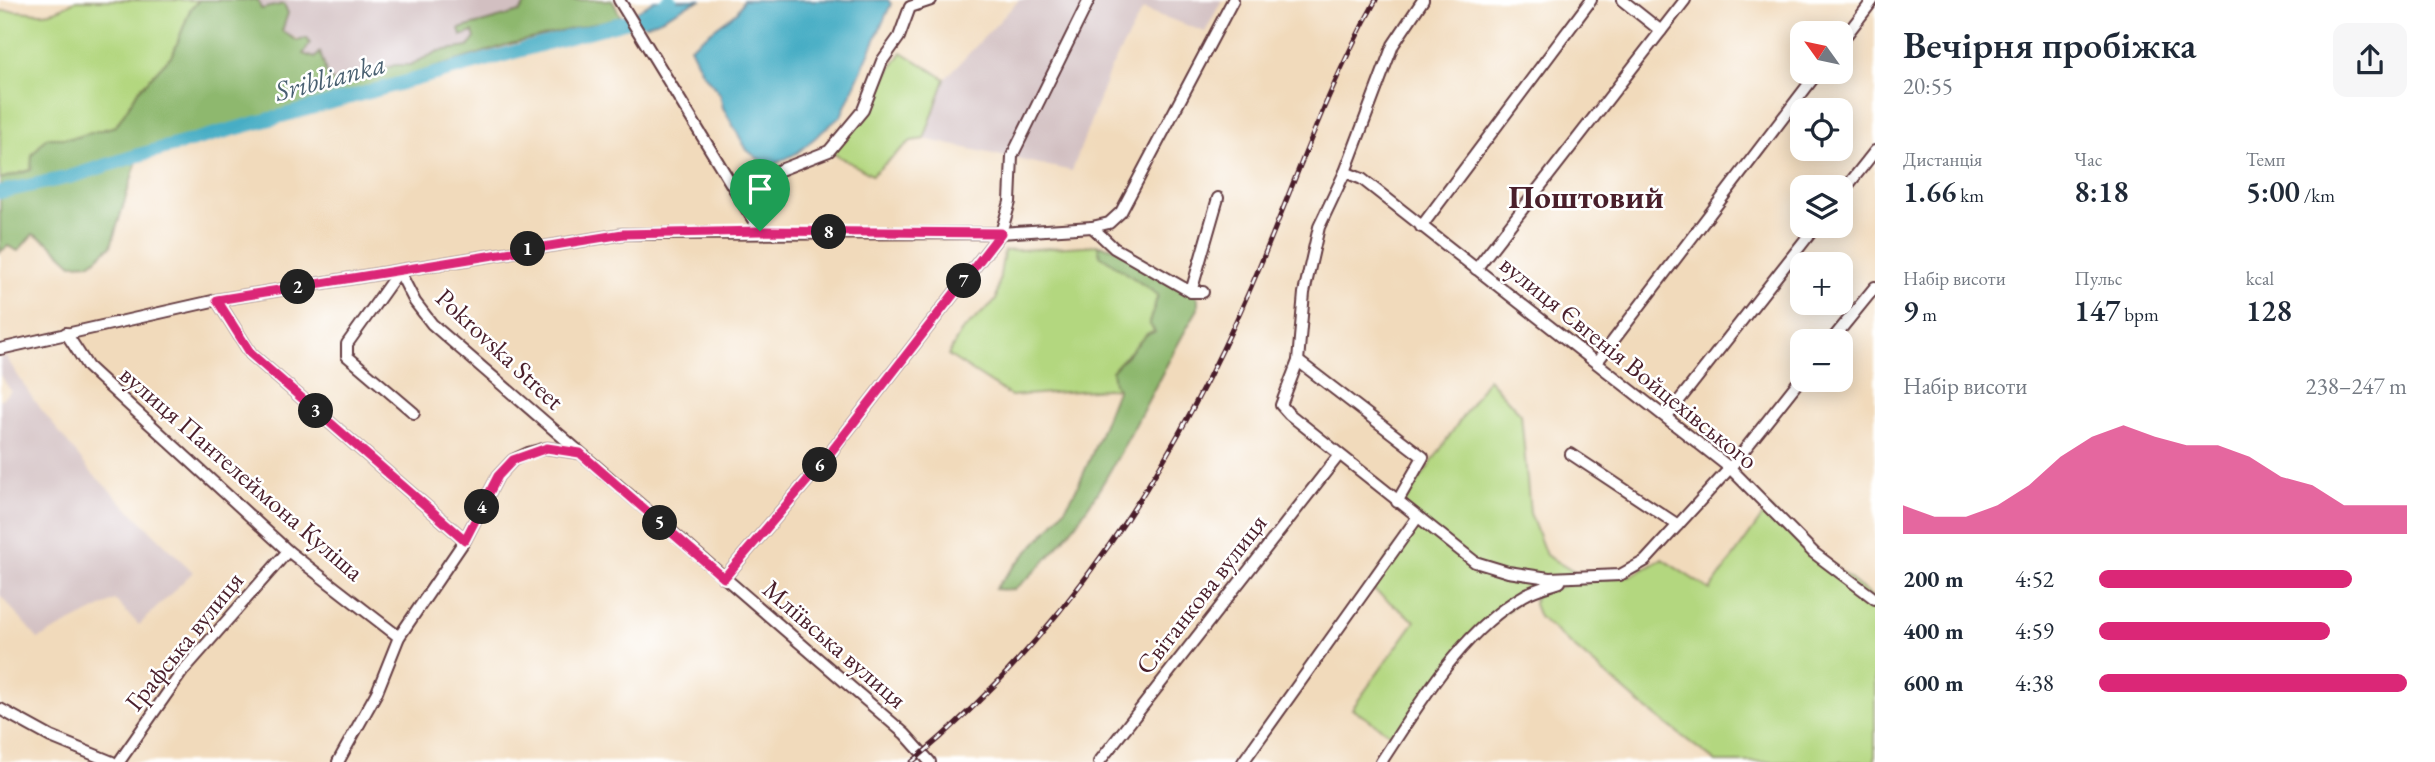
<!DOCTYPE html>
<html lang="uk">
<meta charset="utf-8">
<style>
:root{--surface:#fff;--page:#f6f6f7;--text:#1f2937;--muted:#747a83;--accent:#db2777}
body{margin:0;font-family:"EB Garamond",serif;background:var(--page);color:var(--text);height:100vh;display:flex;flex-direction:column;font-size:26px;white-space:nowrap}
*{box-sizing:border-box;margin:0}
p{font-size:23px;color:var(--muted)}
.icon{flex:none;width:38px;height:38px;fill:none;stroke:currentColor;stroke-width:2;stroke-linecap:round;stroke-linejoin:round}
.map{position:relative;flex:1;overflow:hidden}
.details{display:flex;flex-direction:column;background:var(--surface);width:560px}
.details>*{flex:none}
.needle{width:46px;rotate:303deg}
.fabs{position:absolute;left:1790px;top:21px;display:grid;gap:14px}
.fabs a{display:grid;place-items:center;width:63px;height:63px;border-radius:14px;background:var(--surface);box-shadow:0 4px 18px #0003;font-size:35px}
.pin{position:absolute;display:grid;place-items:center;width:60px;height:60px;color:#fff;margin:-72px -30px;border-radius:50% 50% 50% 0;rotate:-45deg;box-shadow:0 0 7px #0007}
.pin .icon{rotate:45deg}
.km{position:absolute;width:35px;height:35px;margin:-18px;border-radius:50%;background:#222;color:#fff;font-size:19px;line-height:35px;text-align:center}
.round{display:grid;place-items:center;flex:none;width:74px;height:74px;border-radius:14px;background:var(--page)}
.headline{display:flex;align-items:center;justify-content:space-between;height:119px;padding:0 28px}
h1{font-size:38px;font-weight:600;line-height:52px}
.figures{display:grid;grid-template-columns:repeat(3,1fr);gap:10px;height:119px;padding:7px 28px}
.figures div{display:grid;align-content:center}
.figures b{font-size:30px;font-weight:600}
.figures small{font-size:19px;font-weight:400}
.figures p{font-size:19px}
.chart{height:196px;padding:14px 28px}
.chart p{display:flex;justify-content:space-between}
.chart svg{width:100%;height:126px;margin-top:7px;fill:var(--accent);opacity:.7}
ul{padding:0 28px;list-style:none;font-size:23px}
li{display:grid;grid-template-columns:112px 84px 1fr;align-items:center;height:52px}
li i{height:18px;border-radius:9px;background:var(--accent)}
main{display:flex;flex:1;min-height:0}
.map>svg:first-child{display:block}
.industrial{fill:#d2bfc1}
.green{fill:#b3d77f;stroke:#7e7b55;stroke-width:2}
.forest{fill:#8eb86e;stroke:#6c6c4c;stroke-width:2}
.water{fill:#46adc5;stroke:#486678;stroke-width:2}
.lines{fill:none;stroke-linecap:round;stroke-linejoin:round}
.river{stroke:#46adc5;stroke-width:14}
.minor-casing{stroke:#633b41;stroke-width:14}
.minor{stroke:#fff;stroke-width:10}
.rail-casing{stroke:#4a1f2b;stroke-width:5}
.rail{stroke:#fff;stroke-width:2.5;stroke-dasharray:8;stroke-linecap:butt}
.route-casing{stroke:#fff;stroke-width:14}
.route{stroke:#db2777;stroke-width:9}
.labels{text-anchor:middle;stroke-width:5;stroke-linejoin:round;paint-order:stroke}
.street-label{font-size:26px;fill:#4a1f2b;stroke:#fff}
.water-label{font-size:28px;font-style:italic;fill:#485f70;stroke:#fff}
.district-label{font-size:33px;font-weight:bold;fill:#4a1f2b;stroke:#fff}
</style>
<main>
<div class="map">
<svg width="1875" height="762" viewBox="0 0 1875 762">
<rect width="100%" height="100%" fill="#fff"/>
<filter id="ink" filterUnits="userSpaceOnUse"><feTurbulence type="fractalNoise" baseFrequency=".0143" numOctaves="2"/><feDisplacementMap in="SourceGraphic" scale="14" xChannelSelector="R" yChannelSelector="G"/><feConvolveMatrix kernelMatrix="1 2 1 2 8 2 1 2 1" color-interpolation-filters="sRGB"/></filter>
<filter id="wash" filterUnits="userSpaceOnUse"><feTurbulence type="fractalNoise" baseFrequency=".00686" numOctaves="4" result="noise"/><feDisplacementMap in="SourceGraphic" scale="28" xChannelSelector="R" yChannelSelector="G"/><feGaussianBlur stdDeviation="1.57" result="paint"/><feColorMatrix in="noise" values="0 0 0 0 0 0 0 0 0 0 0 0 0 0 0 0 0 1.4 0 .05"/><feComposite in="paint" operator="in"/></filter>
<g filter="url(#wash)">
<rect width="100%" height="100%" fill="#f1dabb"/>
<!-- industrial -->
<g class="industrial">
<path d="M258,0H528L520,12L459,29L473,31L475,38L468,47L439,51L410,65H395L346,81L333,82L327,75L320,53L315,58H307L303,54L310,44L281,31L288,13L261,10Z"/>
<path d="M1019,0H1222L1205,32L1143,9L1109,72L1072,171L924,139L945,79Z"/>
<path d="M6,357L33,399L90,471L193,572L139,625L115,600L38,639L0,595V400L11,391L0,375V358Z"/>
</g>
<!-- green -->
<g class="green">
<path d="M76,0H199L190,10L173,54L139,90L116,126L73,138H46L31,170L0,179V11C36,8 41,23 76,0Z"/>
<path d="M902,52L945,79L924,139L911,141L872,175L829,151L863,110Z"/>
<path d="M1098,245L1101,255L1158,295L1149,323L1156,332L1147,334C1137,349 1122,357 1112,372L1119,388L1011,396L948,355L961,332L996,300L1004,251Z"/>
<path d="M1488,379L1521,414L1530,513L1546,555L1579,575L1526,595L1460,650L1397,738L1352,709L1415,621L1368,586L1416,518L1402,506Z"/>
<path d="M1769,507L1795,535L1875,599V762H1716L1639,703L1539,617L1534,604L1535,595L1568,584L1633,575L1662,559L1710,590Z"/>
</g>
<!-- forest -->
<g class="forest">
<path d="M199,0H258L261,9L284,4L288,13L282,31L298,41L307,38L310,44L303,54L315,58L320,52L327,75L333,82L346,81L395,65H410L439,51L468,47L475,38L473,32L461,36L459,29L520,12L528,0H612L621,17L510,44L275,118L139,154L111,246L91,263L72,264L48,242L33,234L18,251L8,246L0,252V179L31,170L32,155L46,138H73L116,126L139,90L173,54L190,10Z"/>
<path d="M1098,245L1114,248L1191,292L1198,298V309C1139,406 1103,517 1014,590L995,589C1019,557 1052,532 1072,497C1091,463 1103,424 1118,388L1114,384L1112,371L1147,334L1155,332L1149,323L1158,295L1100,255Z"/>
</g>
<!-- water -->
<g class="water">
<path d="M654,0H702C684,4 666,20 645,25L636,12Z"/>
<path d="M743,0H888L891,4L841,116L797,153L769,167L747,150L723,108L720,94L702,72L690,47L737,12Z"/>
</g>
<g class="lines">
<!-- river -->
<path class="river" d="M0,192L70,177L139,155L639,18L653,14L670,0"/>
</g>
</g>
<g filter="url(#ink)">
<g class="lines">
<defs>
<g id="minor">
<path d="M619,0L760,231"/>
<path d="M1423,0L1393,45L1345,172L1319,227L1304,293L1298,361L1281,405L1289,414L1475,562L1508,572L1549,578L1620,575L1645,561L1730,468L1802,377"/>
<path d="M1622,0L1661,31"/>
<path d="M1841,42L1873,0"/>
<path d="M1345,172L1362,179L1730,468L1814,553L1875,599"/>
<path d="M734,188L829,151L863,110L882,61L899,37L910,7L931,0"/>
<path d="M1841,194L1875,151"/>
<path d="M1092,227L1114,248L1191,292H1203"/>
<path d="M1421,227L1591,0"/>
<path d="M1476,269L1685,0"/>
<path d="M399,271L415,302L432,324L905,734L930,762"/>
<path d="M399,271L347,344V356L414,413"/>
<path d="M1191,292L1218,198"/>
<path d="M217,300L251,354L465,540"/>
<path d="M66,333L88,367L288,551L399,637"/>
<path d="M1831,341L1875,287"/>
<path d="M0,349L217,300L623,234L1001,233L1092,227L1109,223L1121,212L1233,0"/>
<path d="M1298,361L1423,457L1397,502"/>
<path d="M1597,362L1818,72"/>
<path d="M1667,416L1816,226"/>
<path d="M1571,454L1678,525"/>
<path d="M724,578L824,461L1001,233L1010,202L1012,156L1089,0"/>
<path d="M0,709L51,737L112,762"/>
<path d="M119,762L182,672L288,551"/>
<path d="M338,762L377,692L399,637L465,540L498,476L513,460L528,453L547,448L580,453"/>
<path d="M1099,762L1339,455"/>
<path d="M1243,762L1417,518"/>
<path d="M1381,762C1420,703 1461,631 1525,595C1535,589 1549,586 1560,582"/>
</g>
</defs>
<!-- minor casing -->
<use href="#minor" class="minor-casing"/>
<!-- minor -->
<use href="#minor" class="minor"/>
<defs>
<path id="rail" d="M912,762C1064,636 1174,466 1251,287C1292,191 1325,91 1376,0"/>
</defs>
<!-- rail casing -->
<use href="#rail" class="rail-casing"/>
<!-- rail -->
<use href="#rail" class="rail"/>
</g>
</g>
<g class="lines" filter="url(#ink)">
<defs>
<path id="route" d="M760,231L1001,233L824,461L724,578L580,453L547,448L513,460L498,476L465,540L251,354L217,300L623,234Z"/>
</defs>
<!-- route casing -->
<use href="#route" class="route-casing"/>
<!-- route -->
<use href="#route" class="route"/>
</g>
<g class="labels">
<!-- street labels -->
<g class="street-label">
<text transform="translate(500 349) rotate(43)" y="9">Pokrovska Street</text>
<text transform="translate(1629 362) rotate(39)" y="9">вулиця Євгенія Войцехівського</text>
<text transform="translate(242 473) rotate(41)" y="9">вулиця Пантелеймона Куліша</text>
<text transform="translate(1201 594) rotate(-52)" y="9">Світанкова вулиця</text>
<text transform="translate(184 641) rotate(-51)" y="9">Графська вулиця</text>
<text transform="translate(835 644) rotate(41)" y="9">Мліївська вулиця</text>
</g>
<!-- water labels -->
<g class="water-label">
<text transform="translate(330 77) rotate(-15)" y="10">Sriblianka</text>
</g>
<!-- district labels -->
<g class="district-label">
<text x="1586" y="208">Поштовий</text>
</g>
</g>
</svg>
<div class="fabs">
<a><svg class="needle" viewBox="-14 -14 28 28"><path d="M0-13l5 13h-10z" fill="#e53935"/><path d="M0 13l5-13h-10z" fill="#747a83"/></svg></a>
<a><svg class="icon" aria-label="locate" viewBox="0 0 24 24"><circle cx="12" cy="12" r="6"/><path d="M12 2v4M12 18v4M2 12h4M18 12h4"/></svg></a>
<a><svg class="icon" aria-label="layers" viewBox="0 0 24 24"><path d="M12 4l9 5-9 5-9-5zM3 14l9 5 9-5"/></svg></a>
<a>+</a>
<a>−</a>
</div>
<div class="pin" style="left:760px;top:231px;background:#1e9e55"><svg class="icon" aria-label="arrive" viewBox="0 0 24 24"><path d="M6 21V4h12l-3 4 3 4H6"/></svg></div>
<b class="km" style="left:528px;top:249px">1</b>
<b class="km" style="left:298px;top:287px">2</b>
<b class="km" style="left:316px;top:411px">3</b>
<b class="km" style="left:482px;top:507px">4</b>
<b class="km" style="left:660px;top:523px">5</b>
<b class="km" style="left:820px;top:465px">6</b>
<b class="km" style="left:964px;top:281px">7</b>
<b class="km" style="left:829px;top:232px">8</b>
</div>
<section class="details">
<div class="headline"><div><h1>Вечірня пробіжка</h1><p>20:55</p></div><a class="round"><svg class="icon" aria-label="share" viewBox="0 0 24 24"><path d="M12 15V3M7 8l5-5 5 5M5 13v7h14v-7"/></svg></a></div>
<div class="figures">
<div><p>Дистанція</p><b>1.66<small> km</small></b></div>
<div><p>Час</p><b>8:18</b></div>
<div><p>Темп</p><b>5:00<small> /km</small></b></div>
</div>
<div class="figures">
<div><p>Набір висоти</p><b>9<small> m</small></b></div>
<div><p>Пульс</p><b>147<small> bpm</small></b></div>
<div><p>kcal</p><b>128</b></div>
</div>
<div class="chart"><p><span>Набір висоти</span>238–247 m</p>
<svg viewBox="0 0 160 44" preserveAspectRatio="none"><path d="M0 44V34L10 38L20 38L30 34L40 27L50 17L60 10L70 6L80 10L90 13L100 13L110 17L120 24L130 27L140 34L150 34L160 34V44z"/></svg>
</div>
<ul>
<li><b>200 m</b>4:52<i style="width:82%"></i></li>
<li><b>400 m</b>4:59<i style="width:75%"></i></li>
<li><b>600 m</b>4:38<i style="width:100%"></i></li>
</ul>
</section>
</main>
